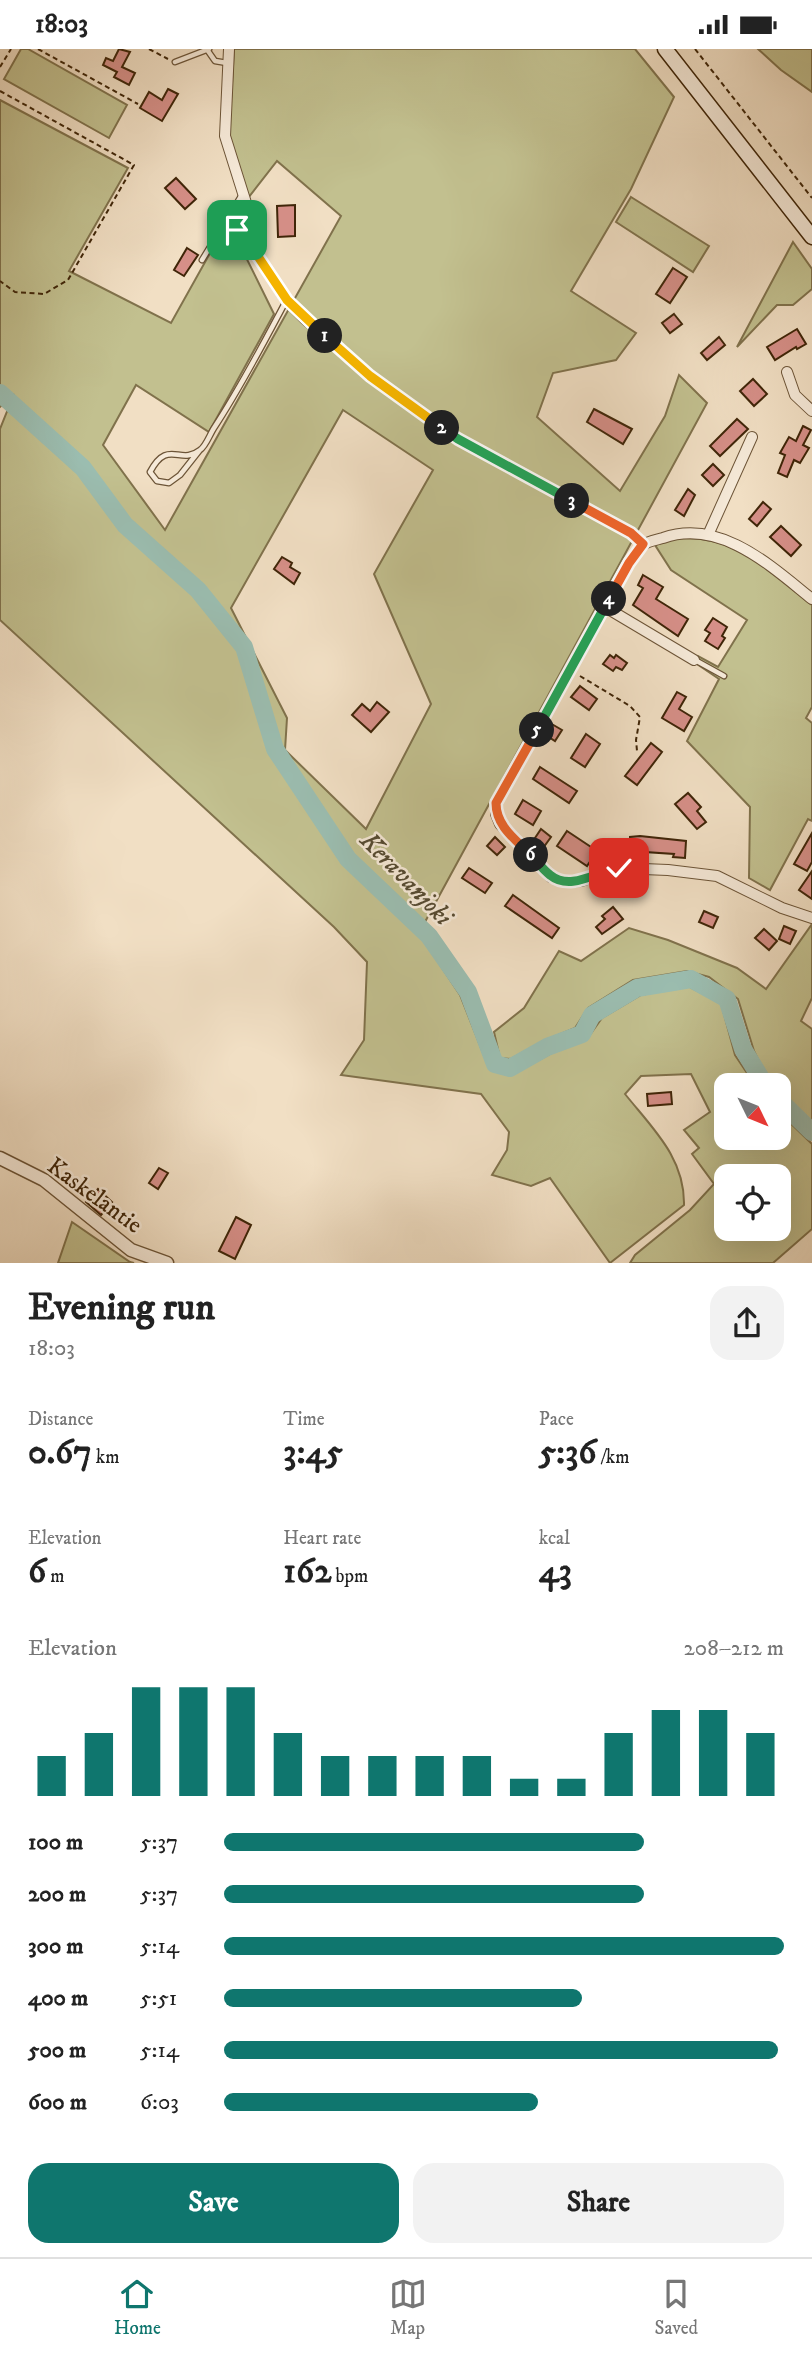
<!DOCTYPE html>
<meta charset="utf-8">
<style>
:root{--surface:#fff;--page:#f2f2f2;--text:#222;--muted:#767676;--line:#e0e0e0;--accent:#0f766e}
body{margin:0;font-family:"IM FELL DW Pica",serif;background:var(--page);color:var(--text);height:100vh;display:flex;flex-direction:column;font-size:26px;white-space:nowrap}
*{box-sizing:border-box;margin:0}
p{font-size:23px;color:var(--muted)}
.icon{flex:none;width:38px;height:38px;fill:none;stroke:currentColor;stroke-width:2;stroke-linecap:round;stroke-linejoin:round}
.map{position:relative;height:1214px;overflow:hidden}
.panel{display:flex;flex-direction:column;background:var(--surface);flex:1}
.panel>*{flex:none}
.needle{width:46px;rotate:133deg}
.fabs{position:absolute;left:714px;top:1024px;display:grid;gap:14px}
.fabs a{display:grid;place-items:center;width:77px;height:77px;border-radius:14px;background:var(--surface);box-shadow:0 7px 28px #0002;font-size:35px}
.pin{position:absolute;display:grid;place-items:center;width:60px;height:60px;color:#fff;margin:-30px;border-radius:14px;box-shadow:0 4px 10px #0006}
.km{position:absolute;width:35px;height:35px;margin:-18px;border-radius:50%;background:#222;color:#fff;font-size:19px;line-height:35px;text-align:center}
.round{display:grid;place-items:center;flex:none;width:74px;height:74px;border-radius:21px;background:var(--page)}
.summary{display:flex;align-items:center;justify-content:space-between;height:119px;padding:0 28px}
h1{font-size:38px;font-weight:700;line-height:52px}
.metrics{display:grid;grid-template-columns:repeat(3,1fr);gap:10px;height:119px;padding:7px 28px}
.metrics div{display:grid;align-content:center}
.metrics b{font-size:35px;font-weight:700}
.metrics small{font-size:19px;font-weight:400}
.metrics p{font-size:19px}
.chart{height:196px;padding:14px 28px}
.chart p{display:flex;justify-content:space-between}
.chart svg{width:100%;height:126px;margin-top:7px;stroke:var(--accent);stroke-width:6}
.button{display:flex;gap:14px;margin-top:auto;padding:14px 28px}
.button a{flex:1;height:80px;border-radius:21px;background:var(--accent);color:#fff;font-size:28px;font-weight:700;line-height:80px;text-align:center}
.button a+a{background:var(--page);color:var(--text)}
ul{padding:0 28px;list-style:none;font-size:23px}
li{display:grid;grid-template-columns:112px 84px 1fr;align-items:center;height:52px}
li i{height:18px;border-radius:9px;background:var(--accent)}
.status{display:flex;justify-content:space-between;align-items:center;height:49px;padding:0 35px;background:var(--surface);direction:ltr}
.status svg{height:19px;fill:currentColor}
.menu{display:flex;justify-content:space-around;align-items:center;height:98px;border-top:2px solid var(--line);background:var(--surface);font-size:19px;color:var(--muted)}
.menu a{display:grid;justify-items:center;gap:4px}
.menu .on{color:var(--accent)}
.map>svg:first-child{display:block}
.green{fill:#c2c08f;stroke:#80724c;stroke-width:2;fill-rule:evenodd}
.lines{fill:none;stroke-linecap:round;stroke-linejoin:round}
.river{stroke:#9bbdb0;stroke-width:18}
.building{fill:#d68f88;stroke:#3f2508;stroke-width:2}
.service-casing{stroke:#6c5437;stroke-width:7}
.minor-casing{stroke:#6c5437;stroke-width:12}
.tertiary-casing{stroke:#6c5437;stroke-width:15}
.secondary-casing{stroke:#3f2508;stroke-width:17}
.path{stroke:#3f2508;stroke-width:2;stroke-dasharray:5 3.5;stroke-linecap:butt}
.service{stroke:#f6ead9;stroke-width:4.5}
.minor{stroke:#f6ead9;stroke-width:10}
.tertiary{stroke:#f6ead9;stroke-width:12}
.secondary{stroke:#f6ead9;stroke-width:14}
.split-1-casing{stroke:#fff;stroke-width:14}
.split-2-casing{stroke:#fff;stroke-width:14}
.split-3-casing{stroke:#fff;stroke-width:14}
.split-4-casing{stroke:#fff;stroke-width:14}
.split-5-casing{stroke:#fff;stroke-width:14}
.split-6-casing{stroke:#fff;stroke-width:14}
.split-7-casing{stroke:#fff;stroke-width:14}
.split-1{stroke:#f5b400;stroke-width:9}
.split-2{stroke:#f5b400;stroke-width:9}
.split-3{stroke:#22a559;stroke-width:9}
.split-4{stroke:#f0652b;stroke-width:9}
.split-5{stroke:#22a559;stroke-width:9}
.split-6{stroke:#f0652b;stroke-width:9}
.split-7{stroke:#22a559;stroke-width:9}
.labels{text-anchor:middle;stroke-width:5;stroke-linejoin:round;paint-order:stroke}
.street-label{font-size:24px;fill:#3f2508;stroke:#f6ead9}
.water-label{font-size:26px;font-style:italic;fill:#564b32;stroke:#f6ead9}
</style>
<div class="status"><b>18:03</b><svg viewBox="0 0 49 12"><path d="M0 12V9h3v3zM5 12V6h3v6zM10 12V3h3v9zM15 12V0h3v12zM26 1h20v11H26zM47 4h2v5h-2z"/></svg></div>
<div class="map">
<svg width="812" height="1214" viewBox="0 0 812 1214">
<rect width="100%" height="100%" fill="#f1dfc4"/>
<filter id="stains"><feTurbulence type="fractalNoise" baseFrequency=".00286" numOctaves="4"/><feColorMatrix values="0 0 0 0 .2 0 0 0 0 .09 0 0 0 0 .02 0 0 0 .5 -.17"/></filter>
<radialGradient id="worn" r=".72"><stop offset=".6" stop-color="#630" stop-opacity="0"/><stop offset="1" stop-color="#630" stop-opacity=".3"/></radialGradient>
<!-- green -->
<g class="green">
<path d="M21,0H28L127,56L109,89L4,30Z"/>
<path d="M234,0H635L674,48L631,140L571,242L636,284L616,311L553,324L537,368L620,442L665,367L679,326L707,354L419,884L460,946L489,1019L513,1025L557,1001L587,990L602,969L641,946L688,937L721,954L735,1006L755,1036H726V1088H779V1063L812,1095V1180L773,1214H630L635,1206L690,1161L714,1135L692,1105L699,1099L684,1081L710,1063L691,1025L641,1027L625,1045C653,1080 685,1109 684,1156L610,1214L550,1129L531,1137L492,1126L507,1101L509,1083L481,1045L341,1026L364,991L367,913L334,878L0,571V380L14,345L0,358V51L128,119L69,222L171,274L228,172L274,265L209,383L136,336L103,396L165,481L341,167L277,112L248,149L229,86ZM343,361L433,421L374,525L431,655L366,780L285,701L287,669L231,559ZM726,1127H779V1180H726Z"/>
<path d="M758,0H812V43L781,21Z"/>
<path d="M631,148L709,197L693,223L616,173Z"/>
<path d="M793,193L812,220V240L793,256H777L737,298Z"/>
<path d="M678,489C687,489 697,489 706,491C744,496 783,533 812,556V658L806,669L812,674V772L808,770L770,841L749,829L750,758L687,692L719,630L694,613L698,607L718,618L747,571L671,521L655,496Z"/>
<path d="M812,875V949L801,972L812,980V1075L779,1046V1036H770L754,1002L738,950L709,928L687,922L633,931L588,959L575,979L544,992L511,1010L500,1009L494,983L524,959L559,902L581,912L629,879L668,891L737,919L766,940Z"/>
<path d="M72,1173L130,1213L134,1214H58Z"/>
</g>
<g class="lines">
<!-- river -->
<g class="river">
<path d="M0,344L83,419L125,476L198,541L244,598L275,700L348,810L429,887L468,943L495,1015L510,1019L547,998L582,985L592,966L637,939L691,930L727,950L743,1000L765,1036"/>
<path d="M779,1051L812,1083"/>
</g>
</g>
<!-- building -->
<g class="building">
<path d="M119,0L130,3L122,18L135,24L129,36L114,28L117,23L103,16L106,9L113,12Z"/>
<path d="M168,40L178,45L162,72L140,59L149,43L162,51Z"/>
<path d="M176,129L196,150L185,160L165,139Z"/>
<path d="M295,156V187L278,188L277,157Z"/>
<path d="M187,199L198,206L184,227L174,221Z"/>
<path d="M673,219L687,228L670,254L656,245Z"/>
<path d="M674,265L682,275L670,284L662,274Z"/>
<path d="M797,280L806,295L797,300L796,298L775,311L767,298Z"/>
<path d="M719,288L725,296L707,311L701,304Z"/>
<path d="M753,330L767,345L754,357L740,342Z"/>
<path d="M594,360L632,380L623,395L587,373Z"/>
<path d="M737,370L748,380L720,407L710,397Z"/>
<path d="M803,377L811,381L803,396L809,399L800,414L794,411L787,428L778,424L785,406L780,404L789,388L796,392Z"/>
<path d="M713,415L724,426L713,437L702,426Z"/>
<path d="M688,440L695,446L684,467L675,461Z"/>
<path d="M763,453L771,460L757,477L749,470Z"/>
<path d="M781,477L801,496L791,507L770,488Z"/>
<path d="M282,508L292,514L290,518L300,524L294,535L274,520Z"/>
<path d="M643,526L663,538L656,550L688,570L678,587L633,556L643,539L638,536Z"/>
<path d="M713,569L727,578L722,587L725,589L718,600L705,592L710,584L705,581Z"/>
<path d="M610,606L614,609L616,606L627,614L622,621L616,618L613,622L603,615Z"/>
<path d="M580,637L597,650L589,661L571,648Z"/>
<path d="M677,643L686,648L679,660L692,668L684,682L662,669Z"/>
<path d="M377,653L389,663L371,683L352,666L362,655L370,662Z"/>
<path d="M550,674L562,681L555,692L544,685Z"/>
<path d="M586,685L600,695L585,718L571,709Z"/>
<path d="M651,694L662,703L637,736L625,727Z"/>
<path d="M540,718L577,742L569,754L533,730Z"/>
<path d="M688,744L701,758L697,762L706,773L697,780L675,755Z"/>
<path d="M523,751L541,762L533,776L515,765Z"/>
<path d="M541,780L551,788L543,799L533,792Z"/>
<path d="M567,782L597,802L587,817L557,797Z"/>
<path d="M812,784V813L807,822L794,815Z"/>
<path d="M640,787L686,792L685,809L673,808L674,805L645,803V800L630,801V788Z"/>
<path d="M495,788L505,798L497,806L487,797Z"/>
<path d="M469,819L492,834L485,844L462,829Z"/>
<path d="M812,822V850L799,841Z"/>
<path d="M513,846L559,879L552,889L505,857Z"/>
<path d="M613,858L623,870L602,885L596,878L605,870L602,867Z"/>
<path d="M704,862L718,868L713,879L699,873Z"/>
<path d="M784,877L796,882L790,895L779,890Z"/>
<path d="M764,880L777,892L769,901L755,889Z"/>
<path d="M671,1043L672,1055L648,1057L647,1045Z"/>
<path d="M159,1119L168,1124L158,1140L149,1134Z"/>
<path d="M98,1140L112,1153L101,1166L86,1153Z"/>
<path d="M236,1168L251,1176L235,1210L219,1202Z"/>
</g>
<g class="lines">
<defs>
<g id="service">
<path d="M208,2L215,12L227,14"/>
<path d="M175,13L209,0"/>
<path d="M202,211L243,144"/>
<path d="M199,402L180,426L169,434L157,432L150,423C168,389 180,417 200,401C206,397 210,385 214,379C241,338 263,295 286,252"/>
<path d="M695,611L724,627"/>
</g>
<g id="minor">
<path d="M229,0L225,87L247,157L257,206L287,252L305,270L370,327L458,390"/>
<path d="M787,323L795,346L812,362"/>
<path d="M708,486L752,388"/>
<path d="M812,550C771,517 720,469 663,489C656,491 647,492 642,497C637,501 633,509 629,514L496,754V765L500,775L551,828L566,833L581,832L619,819L668,821L717,827L782,859L812,869"/>
<path d="M605,558L694,611"/>
</g>
<path id="tertiary" d="M0,1109L44,1131L131,1201L167,1214"/>
<path id="secondary" d="M665,0L812,188"/>
</defs>
<!-- service casing -->
<use href="#service" class="service-casing"/>
<!-- minor casing -->
<use href="#minor" class="minor-casing"/>
<!-- tertiary casing -->
<use href="#tertiary" class="tertiary-casing"/>
<!-- secondary casing -->
<use href="#secondary" class="secondary-casing"/>
<!-- path -->
<g class="path">
<path d="M38,0L138,55"/>
<path d="M149,0L168,10"/>
<path d="M695,0L812,149"/>
<path d="M0,18L11,0"/>
<path d="M0,42L134,116L68,231L44,245L15,243L0,232"/>
<path d="M224,192L237,181L242,180"/>
<path d="M468,395L631,484L637,490"/>
<path d="M580,627L630,657L640,668L636,691L637,702"/>
</g>
<!-- service -->
<use href="#service" class="service"/>
<!-- minor -->
<use href="#minor" class="minor"/>
<!-- tertiary -->
<use href="#tertiary" class="tertiary"/>
<!-- secondary -->
<use href="#secondary" class="secondary"/>
</g>
<g class="lines">
<defs>
<path id="split-1" d="M237,181L250,178L257,206L287,251L325,287"/>
<path id="split-2" d="M325,287L370,327L442,379"/>
<path id="split-3" d="M442,379L458,390L572,452"/>
<path id="split-4" d="M572,452L631,484L643,495L629,514L609,550"/>
<path id="split-5" d="M537,681L609,550"/>
<path id="split-6" d="M531,806C515,790 496,777 496,754L537,681"/>
<path id="split-7" d="M531,806C537,812 543,821 550,826C571,843 597,822 619,819"/>
</defs>
<!-- split-1 casing -->
<use href="#split-1" class="split-1-casing"/>
<!-- split-2 casing -->
<use href="#split-2" class="split-2-casing"/>
<!-- split-3 casing -->
<use href="#split-3" class="split-3-casing"/>
<!-- split-4 casing -->
<use href="#split-4" class="split-4-casing"/>
<!-- split-5 casing -->
<use href="#split-5" class="split-5-casing"/>
<!-- split-6 casing -->
<use href="#split-6" class="split-6-casing"/>
<!-- split-7 casing -->
<use href="#split-7" class="split-7-casing"/>
<!-- split-1 -->
<use href="#split-1" class="split-1"/>
<!-- split-2 -->
<use href="#split-2" class="split-2"/>
<!-- split-3 -->
<use href="#split-3" class="split-3"/>
<!-- split-4 -->
<use href="#split-4" class="split-4"/>
<!-- split-5 -->
<use href="#split-5" class="split-5"/>
<!-- split-6 -->
<use href="#split-6" class="split-6"/>
<!-- split-7 -->
<use href="#split-7" class="split-7"/>
</g>
<g class="labels">
<!-- street labels -->
<g class="street-label">
<text transform="translate(95 1146) rotate(36)" y="8">Kaskelantie</text>
</g>
<!-- water labels -->
<g class="water-label">
<text transform="translate(407 829) rotate(46)" y="9">Keravanjoki</text>
</g>
</g>
<rect width="100%" height="100%" filter="url(#stains)"/>
<rect width="100%" height="100%" fill="url(#worn)"/>
</svg>
<div class="fabs">
<a><svg class="needle" viewBox="-14 -14 28 28"><path d="M0-13l5 13h-10z" fill="#e53935"/><path d="M0 13l5-13h-10z" fill="#767676"/></svg></a>
<a><svg class="icon" aria-label="locate" viewBox="0 0 24 24"><circle cx="12" cy="12" r="6"/><path d="M12 2v4M12 18v4M2 12h4M18 12h4"/></svg></a>
</div>
<div class="pin" style="left:237px;top:181px;background:#1e9e55"><svg class="icon" aria-label="arrive" viewBox="0 0 24 24"><path d="M6 21V4h12l-3 4 3 4H6"/></svg></div>
<div class="pin" style="left:619px;top:819px;background:#d93025"><svg class="icon" aria-label="check" viewBox="0 0 24 24"><path d="M5 12l5 5 9-10"/></svg></div>
<b class="km" style="left:325px;top:287px">1</b>
<b class="km" style="left:442px;top:379px">2</b>
<b class="km" style="left:572px;top:452px">3</b>
<b class="km" style="left:609px;top:550px">4</b>
<b class="km" style="left:537px;top:681px">5</b>
<b class="km" style="left:531px;top:806px">6</b>
</div>
<section class="panel">
<div class="summary"><div><h1>Evening run</h1><p>18:03</p></div><a class="round"><svg class="icon" aria-label="share" viewBox="0 0 24 24"><path d="M12 15V3M7 8l5-5 5 5M5 13v7h14v-7"/></svg></a></div>
<div class="metrics">
<div><p>Distance</p><b>0.67<small> km</small></b></div>
<div><p>Time</p><b>3:45</b></div>
<div><p>Pace</p><b>5:36<small> /km</small></b></div>
</div>
<div class="metrics">
<div><p>Elevation</p><b>6<small> m</small></b></div>
<div><p>Heart rate</p><b>162<small> bpm</small></b></div>
<div><p>kcal</p><b>43</b></div>
</div>
<div class="chart"><p><span>Elevation</span>208–212 m</p>
<svg viewBox="0 0 160 44" preserveAspectRatio="none"><path d="M5 44V30M15 44V22M25 44V6M35 44V6M45 44V6M55 44V22M65 44V30M75 44V30M85 44V30M95 44V30M105 44V38M115 44V38M125 44V22M135 44V14M145 44V14M155 44V22"/></svg>
</div>
<ul>
<li><b>100 m</b>5:37<i style="width:75%"></i></li>
<li><b>200 m</b>5:37<i style="width:75%"></i></li>
<li><b>300 m</b>5:14<i style="width:100%"></i></li>
<li><b>400 m</b>5:51<i style="width:64%"></i></li>
<li><b>500 m</b>5:14<i style="width:99%"></i></li>
<li><b>600 m</b>6:03<i style="width:56%"></i></li>
</ul>
<div class="button"><a>Save</a><a>Share</a></div>
</section>
<nav class="menu">
<a class="on"><svg class="icon" aria-label="home" viewBox="0 0 24 24"><path d="M3 11l9-7 9 7M6 9v11h12V9"/></svg>Home</a>
<a><svg class="icon" aria-label="map" viewBox="0 0 24 24"><path d="M3 6l6-2 6 2 6-2v14l-6 2-6-2-6 2zM9 4v14M15 6v14"/></svg>Map</a>
<a><svg class="icon" aria-label="saved" viewBox="0 0 24 24"><path d="M7 4h10v16l-5-4-5 4z"/></svg>Saved</a>
</nav>
